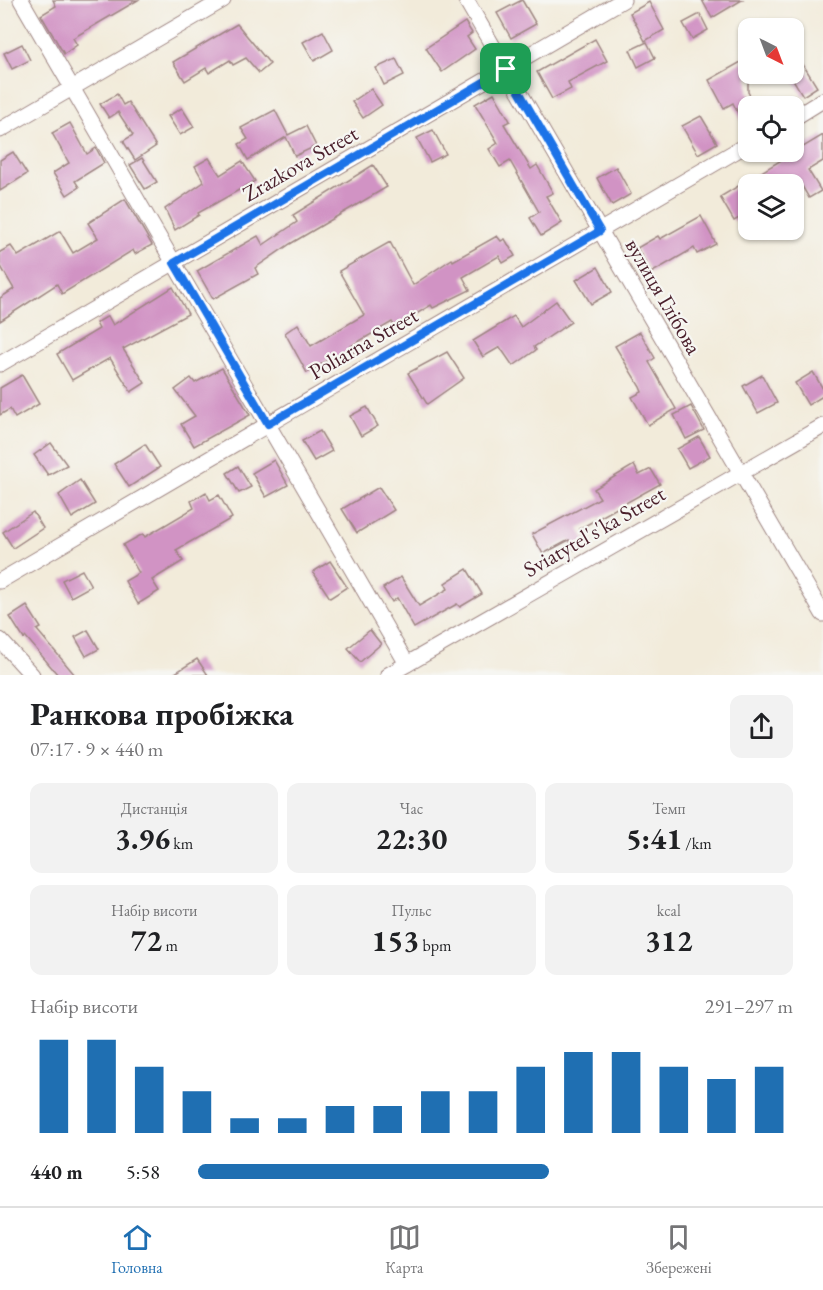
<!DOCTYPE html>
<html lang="uk">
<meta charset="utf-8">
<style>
:root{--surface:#fff;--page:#f2f2f2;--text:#202124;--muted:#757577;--line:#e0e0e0;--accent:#1f6fb2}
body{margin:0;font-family:"EB Garamond",serif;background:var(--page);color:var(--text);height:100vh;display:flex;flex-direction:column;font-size:22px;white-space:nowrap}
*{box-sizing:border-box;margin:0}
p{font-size:20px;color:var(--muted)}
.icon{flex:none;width:33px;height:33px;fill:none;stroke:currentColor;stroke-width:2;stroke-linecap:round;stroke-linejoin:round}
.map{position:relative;height:675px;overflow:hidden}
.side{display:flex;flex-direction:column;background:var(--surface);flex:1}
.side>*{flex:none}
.needle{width:39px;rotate:138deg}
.controls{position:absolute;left:738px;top:18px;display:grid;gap:12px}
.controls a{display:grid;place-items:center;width:66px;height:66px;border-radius:12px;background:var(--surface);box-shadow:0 2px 4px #0004;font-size:30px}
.pin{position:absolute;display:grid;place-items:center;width:51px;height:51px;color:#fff;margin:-26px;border-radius:12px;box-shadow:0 3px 9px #0006}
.round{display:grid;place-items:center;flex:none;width:63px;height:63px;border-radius:12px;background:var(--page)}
.summary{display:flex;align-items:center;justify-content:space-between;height:102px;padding:0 30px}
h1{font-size:33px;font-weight:700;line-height:45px}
.metrics{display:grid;grid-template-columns:repeat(3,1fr);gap:9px;height:102px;padding:6px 30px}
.metrics div{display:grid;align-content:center;border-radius:12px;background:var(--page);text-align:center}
.metrics b{font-size:30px;font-weight:700}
.metrics small{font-size:16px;font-weight:400}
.metrics p{font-size:16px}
.chart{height:168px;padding:12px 30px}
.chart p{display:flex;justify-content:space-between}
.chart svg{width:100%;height:108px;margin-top:6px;stroke:var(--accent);stroke-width:6}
ul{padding:0 30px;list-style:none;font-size:20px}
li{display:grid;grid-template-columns:96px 72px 1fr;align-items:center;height:45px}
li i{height:15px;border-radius:8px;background:var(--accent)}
.tabs{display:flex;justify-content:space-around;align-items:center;height:84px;border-top:2px solid var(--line);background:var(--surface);font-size:16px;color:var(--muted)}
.tabs a{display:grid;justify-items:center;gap:3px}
.tabs .active{color:var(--accent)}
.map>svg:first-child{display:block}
.building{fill:#d193c4}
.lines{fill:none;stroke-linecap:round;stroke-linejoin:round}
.street-casing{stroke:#9e8582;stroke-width:17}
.street{stroke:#fff;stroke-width:15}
.route-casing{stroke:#fff;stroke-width:12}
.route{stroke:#1a73e8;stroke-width:8}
.labels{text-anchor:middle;stroke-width:4.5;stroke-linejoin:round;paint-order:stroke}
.street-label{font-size:22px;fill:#4a1f2b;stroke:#f6f6f2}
</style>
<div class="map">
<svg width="823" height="675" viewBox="0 0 823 675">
<rect width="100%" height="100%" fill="#f6f6f2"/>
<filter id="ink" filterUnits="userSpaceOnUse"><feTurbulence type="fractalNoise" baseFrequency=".0167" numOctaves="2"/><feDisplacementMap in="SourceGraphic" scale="12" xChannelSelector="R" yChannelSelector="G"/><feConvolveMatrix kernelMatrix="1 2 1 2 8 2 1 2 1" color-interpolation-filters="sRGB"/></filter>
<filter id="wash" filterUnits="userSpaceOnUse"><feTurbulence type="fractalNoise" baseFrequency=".008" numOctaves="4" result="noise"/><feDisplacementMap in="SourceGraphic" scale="24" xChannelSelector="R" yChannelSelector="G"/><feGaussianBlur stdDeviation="1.35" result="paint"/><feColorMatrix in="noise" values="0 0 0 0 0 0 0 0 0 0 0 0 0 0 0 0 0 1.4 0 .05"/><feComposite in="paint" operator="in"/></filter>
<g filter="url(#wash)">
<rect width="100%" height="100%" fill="#f2ebda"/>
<g id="blocks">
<!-- building -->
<g class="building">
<path d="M53,0H138L73,38L77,45L64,54L41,15L56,6Z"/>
<path d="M522,0L536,24L511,38L497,13Z"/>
<path d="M702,0H742L712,18Z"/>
<path d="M649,2L664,30L645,41L630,13Z"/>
<path d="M700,14L708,30L692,39L683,23Z"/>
<path d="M465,22L472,33L467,37L475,49L442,72L426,48Z"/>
<path d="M237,24L270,64L259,73L246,58L233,65L230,60L209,73L206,68L185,81L173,62Z"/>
<path d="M323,31L333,50L314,61L303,42Z"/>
<path d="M595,39L607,61L568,82L571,89L552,99L537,72Z"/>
<path d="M647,42L655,58L638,67L630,50Z"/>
<path d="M22,44L30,60L12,69L4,53Z"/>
<path d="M794,50L817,87L803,96L794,81Z"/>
<path d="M748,58V92L756,106H748V134L733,103L724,108L709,80Z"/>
<path d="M396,59L404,75L384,85L376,68Z"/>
<path d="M371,89L382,105L363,118L352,102Z"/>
<path d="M494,93L510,121L504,124L531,169L537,165L553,193L546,196L562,223L541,236L530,218L539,212L510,161L500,167L489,149L498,143L475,104Z"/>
<path d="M117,94L123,105L128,102L156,146L135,160L123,141L133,135L118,112L109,118L100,104Z"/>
<path d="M182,108L194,127L180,135L168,116Z"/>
<path d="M275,110L288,135L306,126L316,146L295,156L286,137L248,160L239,144L248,139L241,128Z"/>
<path d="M701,116L717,143L698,154L682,126Z"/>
<path d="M70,123L87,154L96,148L104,163L75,181L79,187L67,195L53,173L69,163L52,133Z"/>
<path d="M433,130L446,154L430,162L417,138Z"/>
<path d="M823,135V161L808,170L821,191L809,198L802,186L794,191V184H748V213L734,221L720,197Z"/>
<path d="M13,152L27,174L0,191V160Z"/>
<path d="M142,158L157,182L145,189L130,165Z"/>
<path d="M209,158L220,175L242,161L255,181L198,213L199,215L175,230L165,209L204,182L195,166Z"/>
<path d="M373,165L387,187L290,244L255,268L258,274L213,299L197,271L258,236L263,245L297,222L293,215Z"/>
<path d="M616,167L631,194L612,205L597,178Z"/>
<path d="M125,199L152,245L135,254L133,250L62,294L57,284L0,321V298L14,289L0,265V252L11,246L18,256L60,231L73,253L98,238L88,223Z"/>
<path d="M701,216L716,244L697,254L694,248L651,273L637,248L658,236L660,239Z"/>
<path d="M497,236L501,241L505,239L515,256L503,263L499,256L463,277L470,290L433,308L431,305L395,327L392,322L351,346L355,352L337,363L333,357L307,373L285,333L298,324L311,346L364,315L339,271L390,242L413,285L452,259L453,261Z"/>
<path d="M598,267L612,292L591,304L576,280Z"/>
<path d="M173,287L188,314L123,349L145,383L131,392L110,358L72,380L57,354L99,329L96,323L108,316L113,325Z"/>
<path d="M556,301L571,322L534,347L536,350L513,366L500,347L483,357L473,341L514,316L521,327Z"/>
<path d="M640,332L655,358L649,362L676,409L648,425L632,397L642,392L640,387L615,346Z"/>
<path d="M447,352L464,378L427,404L408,373Z"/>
<path d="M222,368L250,415L194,446L181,424L195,416L175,390L191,378L195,383Z"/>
<path d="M813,372L823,389V396L808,405L795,383Z"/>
<path d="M22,375L39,404L15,418L10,409L0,415V388Z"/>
<path d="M762,375L777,403L758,413L743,386Z"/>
<path d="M691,406L704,430L686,439L674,415Z"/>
<path d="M367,407L378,426L361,436L350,416Z"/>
<path d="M320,431L332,451L314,461L302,441Z"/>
<path d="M699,437L710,456L688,468L677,449Z"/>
<path d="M51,443L67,465L48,475L34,455Z"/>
<path d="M145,444L160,467L129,487L114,464Z"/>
<path d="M274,460L288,485L266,497L252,473Z"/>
<path d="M634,465L639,475L651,469L660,484L579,529L587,543L575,550L569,540L543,554L532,534L600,498L594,489Z"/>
<path d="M238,466L251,487L239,493L227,473Z"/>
<path d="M80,480L95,504L72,518L59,495Z"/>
<path d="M379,487L394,510L357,533L342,509Z"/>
<path d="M206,492L210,500L219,495L232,518L176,550L183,561L152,580L159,591L138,604L125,581L139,573L123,545L143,534L145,537L194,508L191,501Z"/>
<path d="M33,512L43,528L13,548L3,532Z"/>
<path d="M330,561L347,587L330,598L313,572Z"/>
<path d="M467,569L482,594L460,607L457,604L414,628L397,598L392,602L383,588L401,577L419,606L448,589L445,583Z"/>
<path d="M82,570L91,586L71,597L62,580Z"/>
<path d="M27,606L41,628L37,630L75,675H58L26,637L24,639L10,617Z"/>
<path d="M88,630L99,649L86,656L75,637Z"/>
<path d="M370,630L381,644L360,662L348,648Z"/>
<path d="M197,659L208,675H172Z"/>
</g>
</g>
</g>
<g filter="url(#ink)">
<use href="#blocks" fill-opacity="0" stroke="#9e8582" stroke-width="1.5"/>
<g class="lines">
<defs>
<g id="street">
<path d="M21,0L407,664"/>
<path d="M466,0L823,614"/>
<path d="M794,118L823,100"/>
<path d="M0,130L223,0"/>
<path d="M0,364L623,0"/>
<path d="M0,581L748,144"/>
<path d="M0,640L32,675"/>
<path d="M388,675L823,426"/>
</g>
</defs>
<!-- street casing -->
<use href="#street" class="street-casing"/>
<!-- street -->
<use href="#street" class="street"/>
</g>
</g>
<g class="lines" filter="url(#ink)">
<defs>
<path id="route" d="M506,69L600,231L268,424L174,263Z"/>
</defs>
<!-- route casing -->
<use href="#route" class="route-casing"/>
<!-- route -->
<use href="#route" class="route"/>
</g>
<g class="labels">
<!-- street labels -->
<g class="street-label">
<text transform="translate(300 163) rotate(-30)" y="8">Zrazkova Street</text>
<text transform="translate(664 296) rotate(60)" y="8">вулиця Глібова</text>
<text transform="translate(363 343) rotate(-30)" y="8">Poliarna Street</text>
<text transform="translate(594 531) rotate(-30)" y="8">Sviatytel's'ka Street</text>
</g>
</g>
</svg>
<div class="controls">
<a><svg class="needle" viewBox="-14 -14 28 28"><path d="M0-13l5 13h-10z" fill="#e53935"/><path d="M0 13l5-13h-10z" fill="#757577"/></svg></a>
<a><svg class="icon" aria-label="locate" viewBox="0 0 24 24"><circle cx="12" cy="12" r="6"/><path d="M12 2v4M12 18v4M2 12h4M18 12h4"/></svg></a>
<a><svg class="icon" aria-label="layers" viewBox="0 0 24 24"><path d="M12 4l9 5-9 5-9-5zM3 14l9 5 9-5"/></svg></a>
</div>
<div class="pin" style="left:506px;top:69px;background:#1e9e55"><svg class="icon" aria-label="arrive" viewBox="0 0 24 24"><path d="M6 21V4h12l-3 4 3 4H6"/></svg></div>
</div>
<section class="side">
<div class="summary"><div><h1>Ранкова пробіжка</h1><p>07:17 · 9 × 440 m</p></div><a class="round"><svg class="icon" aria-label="share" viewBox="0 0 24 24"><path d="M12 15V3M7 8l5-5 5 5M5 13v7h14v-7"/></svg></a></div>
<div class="metrics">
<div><p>Дистанція</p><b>3.96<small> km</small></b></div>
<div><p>Час</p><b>22:30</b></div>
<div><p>Темп</p><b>5:41<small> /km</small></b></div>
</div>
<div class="metrics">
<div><p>Набір висоти</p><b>72<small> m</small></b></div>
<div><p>Пульс</p><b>153<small> bpm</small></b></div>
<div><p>kcal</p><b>312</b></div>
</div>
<div class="chart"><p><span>Набір висоти</span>291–297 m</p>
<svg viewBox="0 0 160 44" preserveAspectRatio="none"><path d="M5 44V6M15 44V6M25 44V17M35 44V27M45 44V38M55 44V38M65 44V33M75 44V33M85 44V27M95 44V27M105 44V17M115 44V11M125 44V11M135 44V17M145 44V22M155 44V17"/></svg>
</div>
<ul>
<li><b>440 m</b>5:58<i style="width:59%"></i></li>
</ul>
</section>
<nav class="tabs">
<a class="active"><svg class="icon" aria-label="home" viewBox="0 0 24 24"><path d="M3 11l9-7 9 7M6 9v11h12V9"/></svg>Головна</a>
<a><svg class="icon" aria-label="map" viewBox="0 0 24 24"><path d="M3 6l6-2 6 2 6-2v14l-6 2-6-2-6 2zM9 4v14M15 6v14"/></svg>Карта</a>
<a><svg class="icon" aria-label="saved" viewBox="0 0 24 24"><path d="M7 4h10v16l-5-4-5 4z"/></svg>Збережені</a>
</nav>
